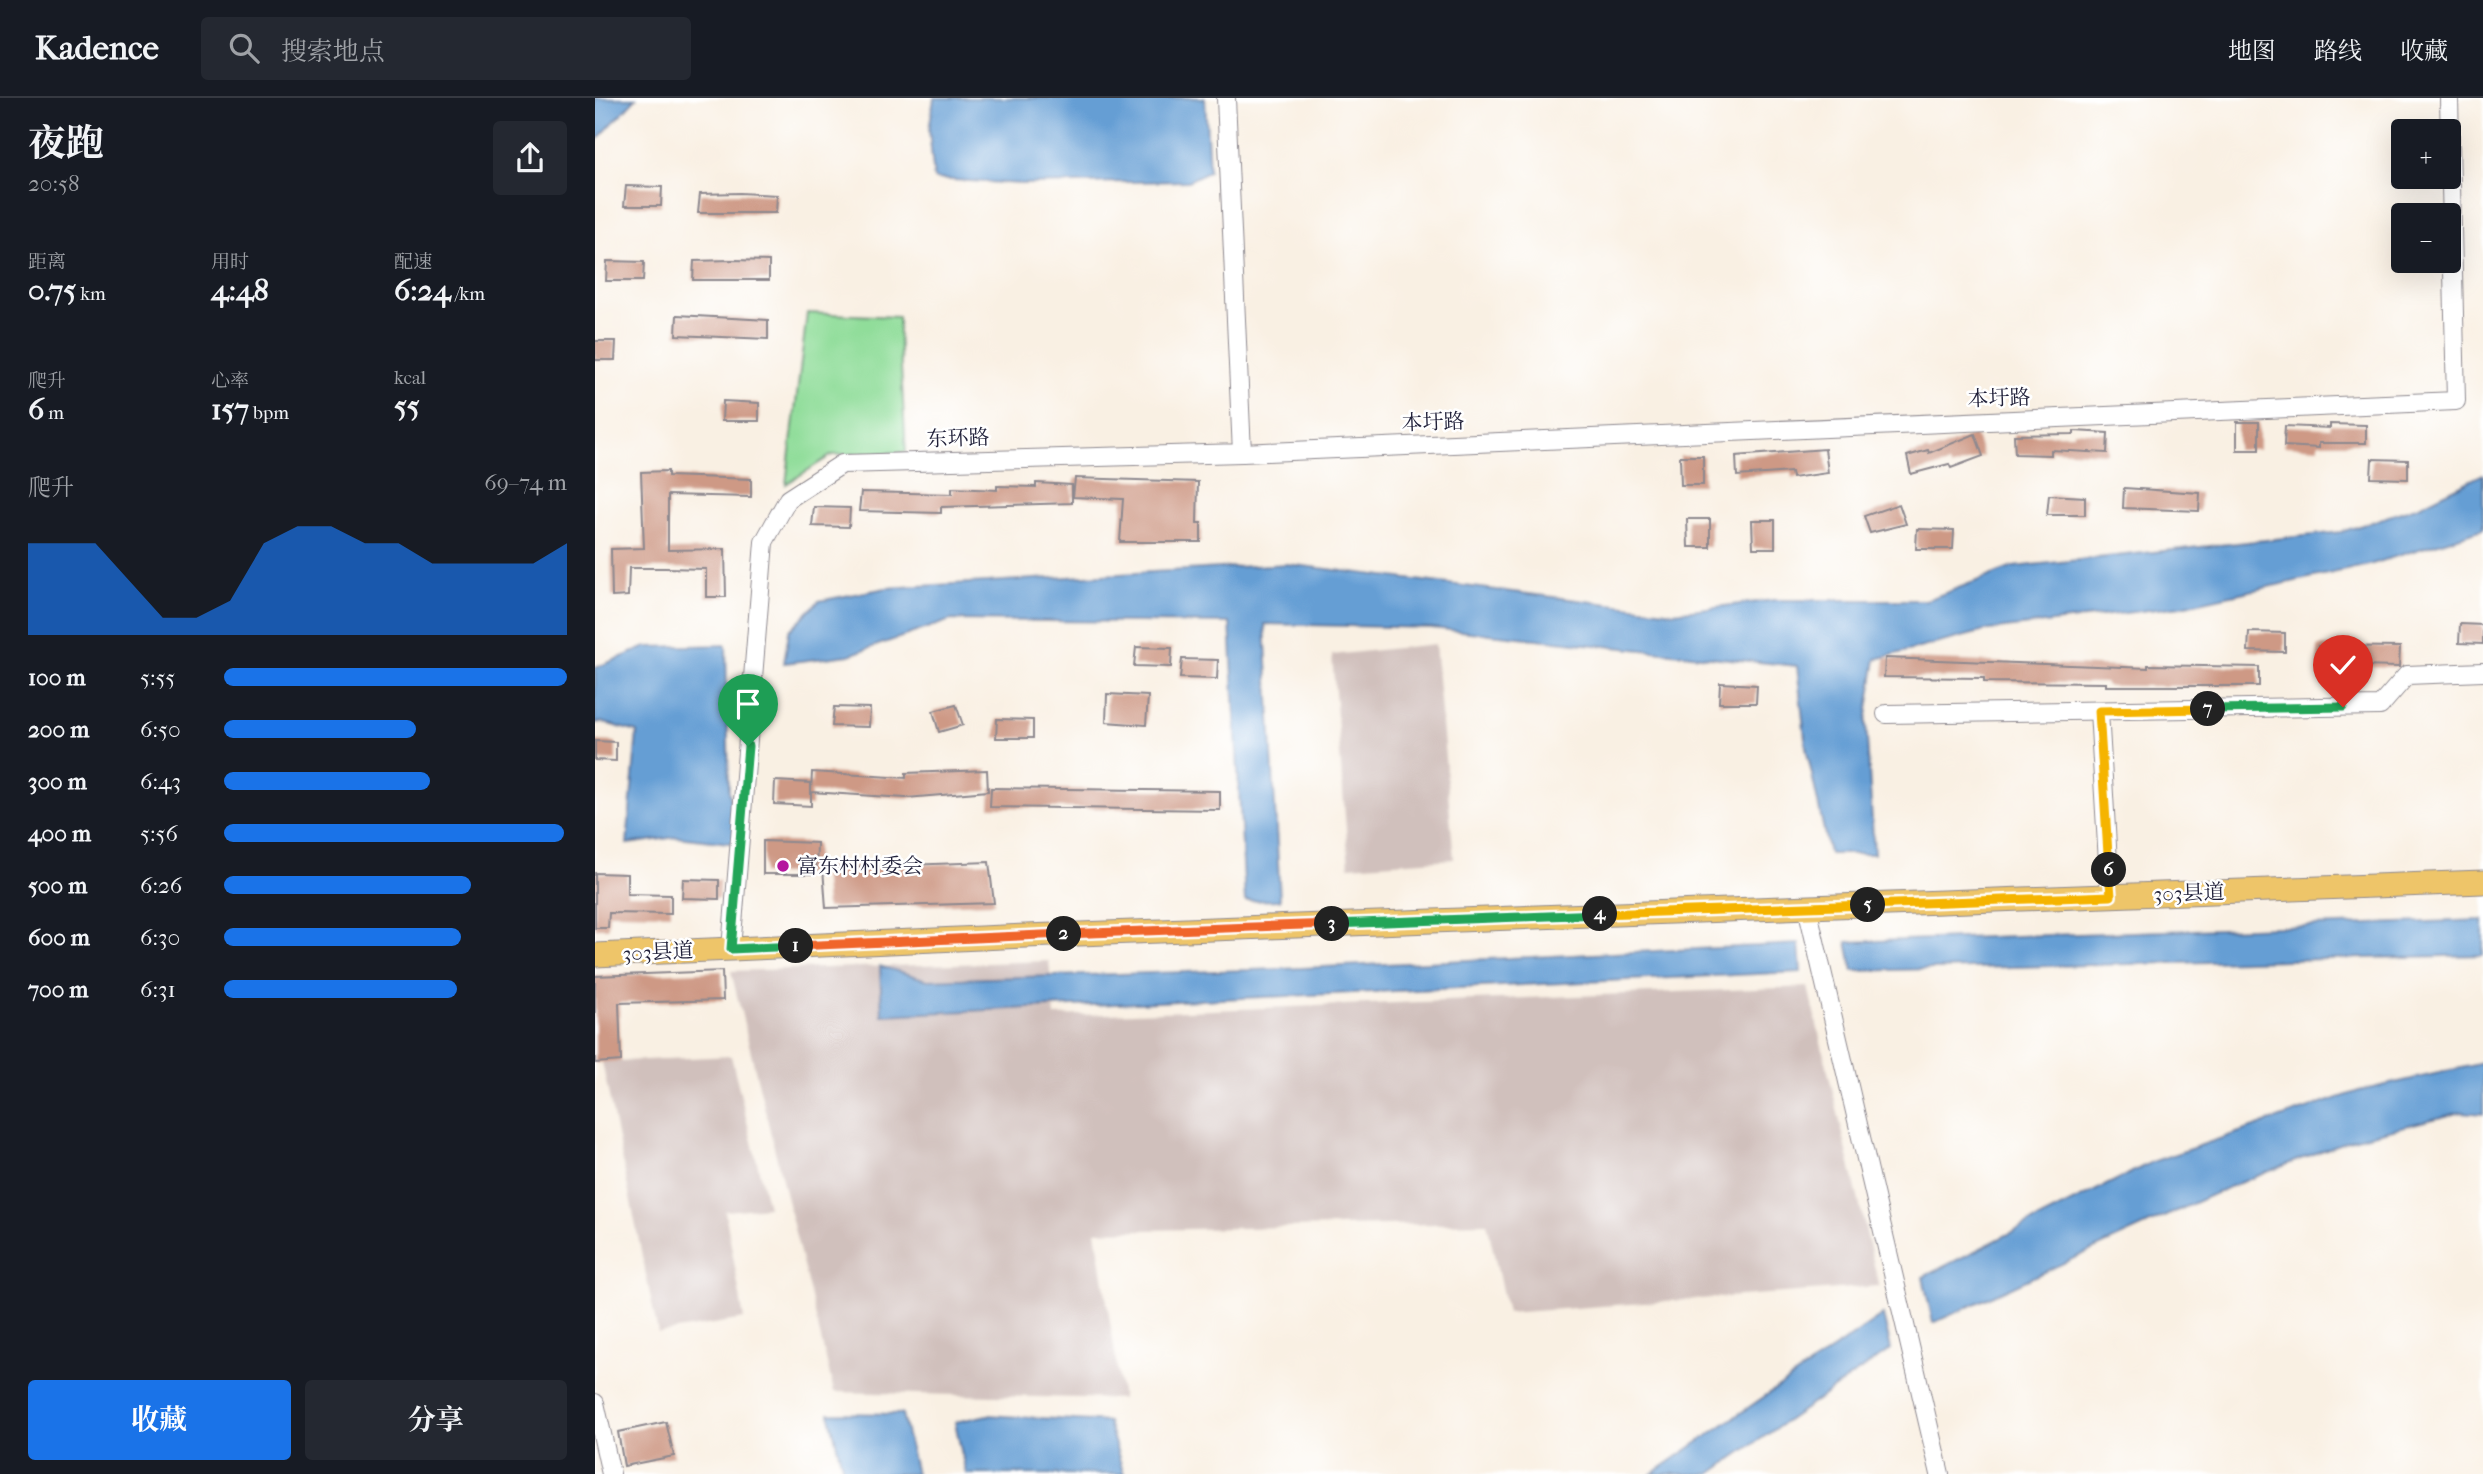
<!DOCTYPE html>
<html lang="zh">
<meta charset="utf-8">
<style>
:root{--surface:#171b24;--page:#242831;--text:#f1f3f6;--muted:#9ea1a6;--line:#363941;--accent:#1a73e8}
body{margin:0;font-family:"IM FELL French Canon","Noto Serif SC",serif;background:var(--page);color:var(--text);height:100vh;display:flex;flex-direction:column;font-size:26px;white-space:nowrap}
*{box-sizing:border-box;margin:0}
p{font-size:23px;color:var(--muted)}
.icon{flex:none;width:38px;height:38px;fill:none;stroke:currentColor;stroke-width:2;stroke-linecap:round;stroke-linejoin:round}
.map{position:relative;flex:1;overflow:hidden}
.panel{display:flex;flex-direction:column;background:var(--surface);width:595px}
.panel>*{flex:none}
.controls{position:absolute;left:1796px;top:21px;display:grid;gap:14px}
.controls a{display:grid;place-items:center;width:70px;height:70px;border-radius:7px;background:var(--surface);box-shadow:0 7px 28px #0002;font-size:35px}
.pin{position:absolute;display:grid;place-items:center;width:60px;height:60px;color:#fff;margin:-72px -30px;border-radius:50% 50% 50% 0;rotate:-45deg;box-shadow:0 0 7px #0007}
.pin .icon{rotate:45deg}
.km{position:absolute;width:35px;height:35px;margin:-18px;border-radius:50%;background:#222;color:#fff;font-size:19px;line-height:35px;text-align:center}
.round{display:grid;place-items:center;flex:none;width:74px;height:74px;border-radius:7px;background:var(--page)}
.overview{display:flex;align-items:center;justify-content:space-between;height:119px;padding:0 28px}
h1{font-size:38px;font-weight:700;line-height:52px}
.metrics{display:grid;grid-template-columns:repeat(3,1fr);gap:10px;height:119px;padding:7px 28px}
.metrics div{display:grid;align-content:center}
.metrics b{font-size:30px;font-weight:700}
.metrics small{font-size:19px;font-weight:400}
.metrics p{font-size:19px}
.chart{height:196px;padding:14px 28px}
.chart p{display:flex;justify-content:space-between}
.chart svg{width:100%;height:126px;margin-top:7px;fill:var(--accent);opacity:.7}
.primary-button{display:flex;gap:14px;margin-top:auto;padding:14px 28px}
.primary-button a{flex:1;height:80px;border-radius:7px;background:var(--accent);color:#fff;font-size:28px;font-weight:700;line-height:80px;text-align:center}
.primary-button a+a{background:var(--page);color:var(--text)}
ul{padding:0 28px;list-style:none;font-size:23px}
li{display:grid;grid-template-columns:112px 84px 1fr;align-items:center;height:52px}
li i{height:18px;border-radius:9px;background:var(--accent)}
header{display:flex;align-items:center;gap:42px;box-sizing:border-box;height:98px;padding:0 35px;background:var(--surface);border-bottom:2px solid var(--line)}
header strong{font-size:33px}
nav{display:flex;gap:38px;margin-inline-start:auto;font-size:24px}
.search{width:490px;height:63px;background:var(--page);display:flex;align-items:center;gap:18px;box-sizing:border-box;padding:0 24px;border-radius:7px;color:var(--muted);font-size:26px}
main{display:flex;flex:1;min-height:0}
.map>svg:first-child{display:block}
.industrial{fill:#d0c0bc}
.green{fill:#90dd9a;stroke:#59806a;stroke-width:2}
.water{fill:#659ed4;stroke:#446088;stroke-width:2}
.building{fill:#ce9985}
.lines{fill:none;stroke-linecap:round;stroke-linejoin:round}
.minor-casing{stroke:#8e898f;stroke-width:20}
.major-casing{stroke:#8e898f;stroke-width:25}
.minor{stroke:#fff;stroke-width:18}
.major{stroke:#eec569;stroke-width:23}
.split-1-casing{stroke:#fff;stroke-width:14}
.split-2-casing{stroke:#fff;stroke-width:14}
.split-3-casing{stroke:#fff;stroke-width:14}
.split-4-casing{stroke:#fff;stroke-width:14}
.split-5-casing{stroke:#fff;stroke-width:14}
.split-6-casing{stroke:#fff;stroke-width:14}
.split-7-casing{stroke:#fff;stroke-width:14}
.split-8-casing{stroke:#fff;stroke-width:14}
.split-1{stroke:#22a559;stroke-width:9}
.split-2{stroke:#f0652b;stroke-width:9}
.split-3{stroke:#f0652b;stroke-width:9}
.split-4{stroke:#22a559;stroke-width:9}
.split-5{stroke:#f5b400;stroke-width:9}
.split-6{stroke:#f5b400;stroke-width:9}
.split-7{stroke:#f5b400;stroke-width:9}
.split-8{stroke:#22a559;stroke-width:9}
.poi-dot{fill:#b5179e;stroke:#fff;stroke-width:2.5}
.labels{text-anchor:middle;stroke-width:5;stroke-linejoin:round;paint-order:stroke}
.street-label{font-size:21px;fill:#22223b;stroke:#fff}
.poi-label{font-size:21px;fill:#22223b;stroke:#fff;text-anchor:start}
</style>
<header>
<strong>Kadence</strong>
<div class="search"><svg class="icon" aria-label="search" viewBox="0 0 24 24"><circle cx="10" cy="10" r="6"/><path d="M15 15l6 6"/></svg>搜索地点</div>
<nav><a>地图</a><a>路线</a><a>收藏</a></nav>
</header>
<main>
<section class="panel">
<div class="overview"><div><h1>夜跑</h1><p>20:58</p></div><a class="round"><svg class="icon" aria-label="share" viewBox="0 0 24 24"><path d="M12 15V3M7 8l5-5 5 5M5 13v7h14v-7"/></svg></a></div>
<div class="metrics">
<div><p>距离</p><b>0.75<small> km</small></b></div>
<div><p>用时</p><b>4:48</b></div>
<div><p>配速</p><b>6:24<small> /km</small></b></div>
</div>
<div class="metrics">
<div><p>爬升</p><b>6<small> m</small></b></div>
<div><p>心率</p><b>157<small> bpm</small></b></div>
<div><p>kcal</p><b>55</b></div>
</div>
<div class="chart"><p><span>爬升</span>69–74 m</p>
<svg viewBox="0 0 160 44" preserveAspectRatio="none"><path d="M0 44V12L10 12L20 12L30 25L40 38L50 38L60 32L70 12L80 6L90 6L100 12L110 12L120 19L130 19L140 19L150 19L160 12V44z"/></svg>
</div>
<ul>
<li><b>100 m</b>5:55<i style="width:100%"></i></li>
<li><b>200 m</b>6:50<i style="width:56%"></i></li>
<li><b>300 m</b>6:43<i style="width:60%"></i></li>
<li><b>400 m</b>5:56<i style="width:99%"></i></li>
<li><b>500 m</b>6:26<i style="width:72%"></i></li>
<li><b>600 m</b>6:30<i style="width:69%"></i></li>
<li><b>700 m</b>6:31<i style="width:68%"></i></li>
</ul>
<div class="primary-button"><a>收藏</a><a>分享</a></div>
</section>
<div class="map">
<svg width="1888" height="1376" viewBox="0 0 1888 1376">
<rect width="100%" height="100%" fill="#fff"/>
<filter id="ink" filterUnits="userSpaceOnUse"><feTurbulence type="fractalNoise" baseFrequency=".0143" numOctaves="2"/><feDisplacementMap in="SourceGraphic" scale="14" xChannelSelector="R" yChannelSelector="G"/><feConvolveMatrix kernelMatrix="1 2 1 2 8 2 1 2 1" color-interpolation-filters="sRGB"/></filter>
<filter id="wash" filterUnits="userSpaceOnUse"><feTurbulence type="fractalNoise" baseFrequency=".00686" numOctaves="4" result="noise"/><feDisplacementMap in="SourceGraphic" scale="28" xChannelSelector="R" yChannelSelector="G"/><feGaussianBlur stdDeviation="1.57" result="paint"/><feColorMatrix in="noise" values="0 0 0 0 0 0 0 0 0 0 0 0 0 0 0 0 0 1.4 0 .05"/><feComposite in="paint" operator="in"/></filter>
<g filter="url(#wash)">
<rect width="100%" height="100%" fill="#f9f0e3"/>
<!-- industrial -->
<g class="industrial">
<path d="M840,546L859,761L754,768L737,557Z"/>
<path d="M454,863L460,918L1213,889L1284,1188L912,1215L892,1125L501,1133L527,1301L239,1294L136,873Z"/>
<path d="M136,958L173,1109L130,1113L149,1221L63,1235L7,964Z"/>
</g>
<!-- green -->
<path class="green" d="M212,215L303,219L311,354L237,357L191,386Z"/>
<!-- water -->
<g class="water">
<path d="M0,0H41L0,44Z"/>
<path d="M339,0H610L614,73L593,83L427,86L339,81L334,32Z"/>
<path d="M1888,376V431L1774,467L1586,508L1394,532L1281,561L1271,624L1279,756H1234L1211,649L1202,568L836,530L670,526L685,802L650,803L635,525L356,522L254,557L189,565L194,533L224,503L291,490L692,466L1079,514L1179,502H1332L1418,469L1746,434L1824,408Z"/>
<path d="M131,547L134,693L144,746L82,739L32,746L42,634L6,624L0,625V570L51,549Z"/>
<path d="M1888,822V857L1258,873L1252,844Z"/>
<path d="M1204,846L1206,874L287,917L285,868L333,882L686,871Z"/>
<path d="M1888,965V1016L1867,1014L1757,1041L1634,1089L1338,1225L1328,1179L1557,1064L1764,993Z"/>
<path d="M1288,1217L1296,1251L1115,1376H1057Z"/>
<path d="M234,1315L307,1316L321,1376H249Z"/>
<path d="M392,1317L513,1324L529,1376H371L360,1324Z"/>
</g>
<g id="blocks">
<!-- building -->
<g class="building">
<path d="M31,88L67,89L66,108H29Z"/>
<path d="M145,95L182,97L181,115H103L105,96Z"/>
<path d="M138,162L174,163V182H98L99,163Z"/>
<path d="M12,163L49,164L48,183H11Z"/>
<path d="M82,217L173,222V241L81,237Z"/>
<path d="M0,243H21L20,262H0Z"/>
<path d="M128,303L164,305V323H127Z"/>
<rect x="1642" y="324" width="22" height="28"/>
<path d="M1735,326L1771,327V345H1724V350L1689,348L1690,328L1735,330Z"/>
<path d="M1479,333L1513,335L1512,355L1456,352V357L1420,356L1419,337L1479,336Z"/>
<path d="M1380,336L1388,358L1356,370L1354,366L1316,376L1312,358L1333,352L1334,355Z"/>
<path d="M1230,351L1233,375L1197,380L1196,374L1142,378L1141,358Z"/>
<path d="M1085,358H1108V387H1086Z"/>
<path d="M1777,361L1813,362V381L1776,380Z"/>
<path d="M73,373V378L156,381V399L73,397V452L130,451L131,499H111V471L70,470H34L33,498L17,499L16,451L49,450L46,374Z"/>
<path d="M480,380L603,384L602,425H606V444H525L528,401L478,399Z"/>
<path d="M441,385L477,387V405L346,409V415L264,413L266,394L357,396V390L402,392V388L441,389Z"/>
<path d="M1529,390L1605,395L1604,413L1528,410Z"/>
<path d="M1454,397L1490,399V417H1452Z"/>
<path d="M1304,406L1311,426L1275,435L1269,418Z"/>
<path d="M219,409L255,410L254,429L217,428Z"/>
<path d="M1092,421H1115V449H1093Z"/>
<path d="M1157,422H1180V450H1158Z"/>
<path d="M1322,431L1359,432L1358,451H1321Z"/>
<path d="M1865,526L1888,527V546L1864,545Z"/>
<path d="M1654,534L1690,535V554L1653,553Z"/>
<path d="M1723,548L1805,549L1804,569L1722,567Z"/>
<path d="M541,549L577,550L576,569L539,568Z"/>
<path d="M1290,560L1553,570V567L1664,569V588H1511V585L1389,584V580L1289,579Z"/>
<path d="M587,561L623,562L622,581L585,580Z"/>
<path d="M1125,585L1162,587L1161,605H1124Z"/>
<path d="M512,596L553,598L551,627L511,624Z"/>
<path d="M361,607L368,627L344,634L338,613Z"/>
<path d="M239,609L275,610L274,629L237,628Z"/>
<path d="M402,621L438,622V640H401Z"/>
<path d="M0,643L21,644V663L0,662Z"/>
<path d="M392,672L393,693L311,700L216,694L217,674L311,680V675Z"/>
<path d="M180,683L216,685V708L179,706Z"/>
<path d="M396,690L625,693V712L395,709Z"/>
<path d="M168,743L222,745L221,776H168Z"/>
<path d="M394,764L399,805L231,810L228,770Z"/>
<path d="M0,775L32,776V796L76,797V816L14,815L13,830H0Z"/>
<path d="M88,781L124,782V801L87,800Z"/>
<path d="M127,873L128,902L24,905L26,963L0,965V878Z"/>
<path d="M71,1324L79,1358L29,1368L23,1334Z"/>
</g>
</g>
</g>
<g filter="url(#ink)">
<use href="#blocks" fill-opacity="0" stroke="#8e898f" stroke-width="2"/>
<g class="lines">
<defs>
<g id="minor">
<path d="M647,355L1861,303L1854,0"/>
<path d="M1504,613L1515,798"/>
<path d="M1291,616L1785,608L1812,577L1888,574"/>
<path d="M1212,809L1345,1376"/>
<path d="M136,851L169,444L193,401L247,366L647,355L631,0"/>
<path d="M0,1305L16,1376"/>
</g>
<path id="major" d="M0,857L431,838L1888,784"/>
</defs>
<!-- minor casing -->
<use href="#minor" class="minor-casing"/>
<!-- major casing -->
<use href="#major" class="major-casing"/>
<!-- minor -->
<use href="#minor" class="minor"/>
<!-- major -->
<use href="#major" class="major"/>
</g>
</g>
<g class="lines" filter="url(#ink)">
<defs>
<path id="split-1" d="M153,648L136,851L201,848"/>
<path id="split-2" d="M201,848L469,836"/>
<path id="split-3" d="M469,836L737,826"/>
<path id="split-4" d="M737,826L1005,816"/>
<path id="split-5" d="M1005,816L1273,807"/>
<path id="split-6" d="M1273,807L1516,798L1514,772"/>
<path id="split-7" d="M1514,772L1504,613L1613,611"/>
<path id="split-8" d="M1613,611L1748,609"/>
</defs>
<!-- split-1 casing -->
<use href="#split-1" class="split-1-casing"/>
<!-- split-2 casing -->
<use href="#split-2" class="split-2-casing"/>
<!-- split-3 casing -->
<use href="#split-3" class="split-3-casing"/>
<!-- split-4 casing -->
<use href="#split-4" class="split-4-casing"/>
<!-- split-5 casing -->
<use href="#split-5" class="split-5-casing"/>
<!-- split-6 casing -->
<use href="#split-6" class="split-6-casing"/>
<!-- split-7 casing -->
<use href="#split-7" class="split-7-casing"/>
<!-- split-8 casing -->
<use href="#split-8" class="split-8-casing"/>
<!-- split-1 -->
<use href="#split-1" class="split-1"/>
<!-- split-2 -->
<use href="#split-2" class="split-2"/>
<!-- split-3 -->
<use href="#split-3" class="split-3"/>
<!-- split-4 -->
<use href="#split-4" class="split-4"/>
<!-- split-5 -->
<use href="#split-5" class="split-5"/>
<!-- split-6 -->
<use href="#split-6" class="split-6"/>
<!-- split-7 -->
<use href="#split-7" class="split-7"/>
<!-- split-8 -->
<use href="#split-8" class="split-8"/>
</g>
<!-- markers -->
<circle class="poi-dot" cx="188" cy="768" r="7"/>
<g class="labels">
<!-- street labels -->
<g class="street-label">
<text transform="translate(1404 300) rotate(-2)" y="7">本圩路</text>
<text transform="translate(838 324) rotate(-2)" y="7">本圩路</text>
<text transform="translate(363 340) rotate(-2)" y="7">东环路</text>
<text transform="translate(1594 795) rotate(-2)" y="7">303县道</text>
<text transform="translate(63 854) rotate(-3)" y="7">303县道</text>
</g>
<!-- poi labels -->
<g class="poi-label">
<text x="202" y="775">富东村村委会</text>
</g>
</g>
</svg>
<div class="controls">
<a>+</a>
<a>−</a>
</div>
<div class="pin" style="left:153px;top:648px;background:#1e9e55"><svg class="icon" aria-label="arrive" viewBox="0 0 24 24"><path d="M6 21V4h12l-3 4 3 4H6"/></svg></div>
<div class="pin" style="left:1748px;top:609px;background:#d93025"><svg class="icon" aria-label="check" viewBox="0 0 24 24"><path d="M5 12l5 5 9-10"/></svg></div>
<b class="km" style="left:201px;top:848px">1</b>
<b class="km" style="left:469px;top:836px">2</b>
<b class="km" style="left:737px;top:826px">3</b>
<b class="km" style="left:1005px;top:816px">4</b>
<b class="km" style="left:1273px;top:807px">5</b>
<b class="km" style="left:1514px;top:772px">6</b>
<b class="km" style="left:1613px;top:611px">7</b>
</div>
</main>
